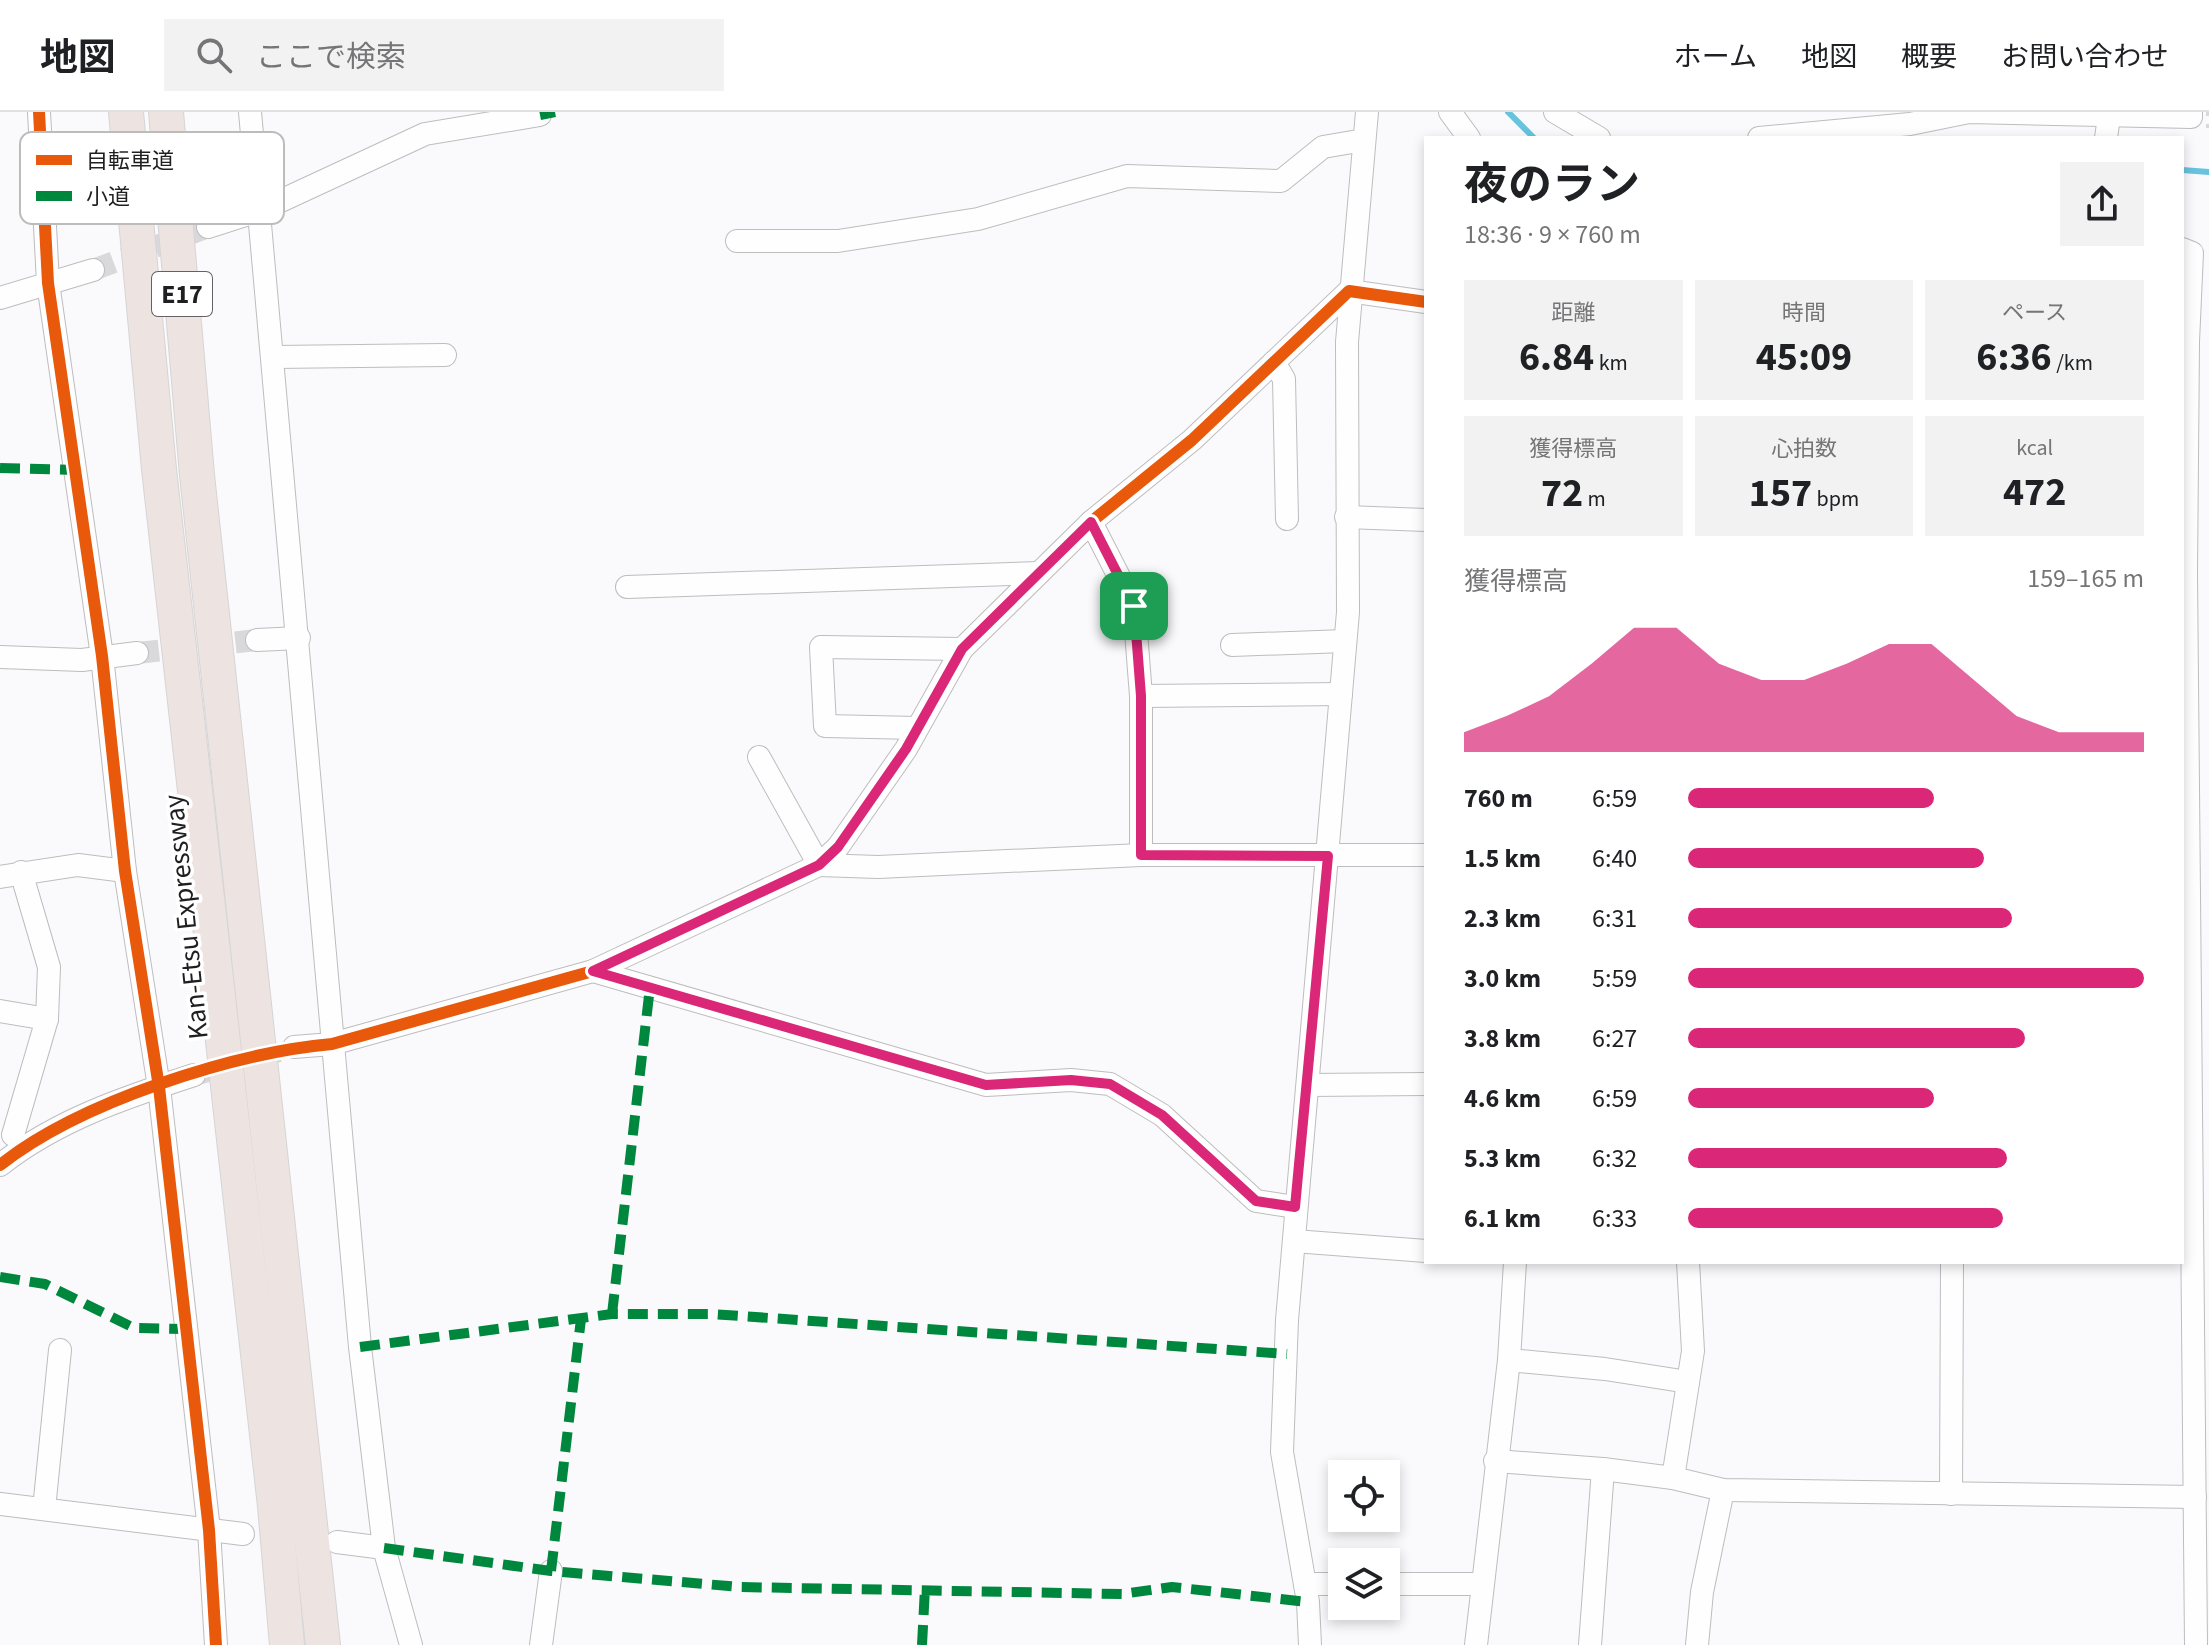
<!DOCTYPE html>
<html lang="ja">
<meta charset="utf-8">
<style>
:root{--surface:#fff;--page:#f2f2f2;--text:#202124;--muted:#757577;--line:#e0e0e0;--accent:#db2777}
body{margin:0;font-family:"Source Sans 3","Noto Sans JP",sans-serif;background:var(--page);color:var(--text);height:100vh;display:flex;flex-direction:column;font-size:30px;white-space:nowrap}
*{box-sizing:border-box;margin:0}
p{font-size:26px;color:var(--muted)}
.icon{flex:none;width:44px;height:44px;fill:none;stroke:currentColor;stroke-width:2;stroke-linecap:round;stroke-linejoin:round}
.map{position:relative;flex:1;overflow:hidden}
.side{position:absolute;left:1424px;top:24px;width:760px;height:1128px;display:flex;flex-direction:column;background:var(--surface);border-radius:0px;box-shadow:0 4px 12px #0003}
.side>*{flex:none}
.controls{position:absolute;left:1328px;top:1348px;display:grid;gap:16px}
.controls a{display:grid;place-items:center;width:72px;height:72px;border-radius:0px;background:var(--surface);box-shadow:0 4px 12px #0003;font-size:40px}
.pin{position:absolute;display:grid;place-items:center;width:68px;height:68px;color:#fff;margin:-34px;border-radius:16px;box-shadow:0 4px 12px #0006}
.round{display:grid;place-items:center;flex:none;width:84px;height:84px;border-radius:0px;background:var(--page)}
.headline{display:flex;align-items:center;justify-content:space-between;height:136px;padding:0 40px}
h1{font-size:44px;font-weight:700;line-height:60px}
.metrics{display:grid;grid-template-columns:repeat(3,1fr);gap:12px;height:136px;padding:8px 40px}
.metrics div{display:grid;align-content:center;border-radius:0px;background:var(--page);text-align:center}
.metrics b{font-size:40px;font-weight:700}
.metrics small{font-size:22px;font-weight:400}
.metrics p{font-size:22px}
.chart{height:224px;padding:16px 40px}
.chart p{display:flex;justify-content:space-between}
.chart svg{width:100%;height:144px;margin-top:8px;fill:var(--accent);opacity:.7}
ul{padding:0 40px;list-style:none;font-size:26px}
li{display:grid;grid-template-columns:128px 96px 1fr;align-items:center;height:60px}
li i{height:20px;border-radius:10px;background:var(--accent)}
header{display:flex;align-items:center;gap:48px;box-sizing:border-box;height:112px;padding:0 40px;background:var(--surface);border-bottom:2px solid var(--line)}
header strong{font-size:38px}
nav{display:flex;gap:44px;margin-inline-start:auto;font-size:28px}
.search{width:560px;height:72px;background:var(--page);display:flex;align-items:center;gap:20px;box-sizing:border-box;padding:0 28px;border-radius:0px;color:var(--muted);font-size:30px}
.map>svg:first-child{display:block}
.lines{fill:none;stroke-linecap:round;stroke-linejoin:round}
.stream{stroke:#68c3de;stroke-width:6}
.minor-tunnel{stroke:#d9d9db;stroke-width:22;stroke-dasharray:22 11;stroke-linecap:butt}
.minor-casing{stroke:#bdbdbf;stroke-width:24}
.highway-casing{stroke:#d5d5d6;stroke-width:36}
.minor{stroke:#fefeff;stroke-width:22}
.highway{stroke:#ede3e0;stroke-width:34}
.rail{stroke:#d9d9da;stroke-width:6;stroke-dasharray:4 8;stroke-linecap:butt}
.quiet{stroke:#00873e;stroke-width:10;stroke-dasharray:20 10;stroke-linecap:butt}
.cycleway-casing{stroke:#fff;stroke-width:17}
.cycleway{stroke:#e8590c;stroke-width:12}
.route-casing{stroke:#fff;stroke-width:16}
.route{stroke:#db2777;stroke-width:10}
.labels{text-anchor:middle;stroke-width:7;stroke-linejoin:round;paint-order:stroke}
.shield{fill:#fff;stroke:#626264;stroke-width:2}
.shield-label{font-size:26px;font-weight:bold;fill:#1f1f21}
.street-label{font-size:28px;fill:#1f1f21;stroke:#fff}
.key{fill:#fff;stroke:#bcbcbc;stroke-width:2}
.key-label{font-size:22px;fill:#1f1f21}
</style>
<header>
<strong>地図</strong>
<div class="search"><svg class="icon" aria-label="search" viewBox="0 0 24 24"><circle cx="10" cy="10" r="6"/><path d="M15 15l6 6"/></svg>ここで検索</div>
<nav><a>ホーム</a><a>地図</a><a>概要</a><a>お問い合わせ</a></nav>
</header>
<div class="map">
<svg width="2209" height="1533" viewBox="0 0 2209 1533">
<rect width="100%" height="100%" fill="#fafafc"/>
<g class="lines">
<!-- stream -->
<g class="stream">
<path d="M1508,0L1534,26"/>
<path d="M2182,58L2209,60"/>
</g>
<!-- minor-tunnel -->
<g class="minor-tunnel">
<path d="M93,158L208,115"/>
<path d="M137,541L257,528"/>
<path d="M194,963L294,935"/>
</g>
<defs>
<g id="minor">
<path d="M39,0L48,171L102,544L125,759L159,975L209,1418L216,1533"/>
<path d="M250,0L360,1235L384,1436L411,1533"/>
<path d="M1450,0L1469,26"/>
<path d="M1555,0L1599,26"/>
<path d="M1759,26L1910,12L1969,0L2191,5V0"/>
<path d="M2106,26L2109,5"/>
<path d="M208,115L261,98L425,22L540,3V0"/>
<path d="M737,129H838L978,107L1127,64L1281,69L1323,35L1364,28"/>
<path d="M2182,137L2192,141L2188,230"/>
<path d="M0,186L93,158"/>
<path d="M2182,230H2188L2186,462L2196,1533"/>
<path d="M274,245L445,243"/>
<path d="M1274,250L1284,267L1287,407"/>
<path d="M1346,405L1426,408"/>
<path d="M1091,410L1134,494L1141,584V743"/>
<path d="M627,475L1039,461"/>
<path d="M257,528L299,526"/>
<path d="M1232,533L1345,529"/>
<path d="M0,545L82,548L137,541"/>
<path d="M1141,584L1341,582"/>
<path d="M917,616L825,614L821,535L962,537"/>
<path d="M759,645L819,753L878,755L1141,743H1426"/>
<path d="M21,760L49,855L47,907"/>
<path d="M0,765L78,753L125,759"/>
<path d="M593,859L986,973L1071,968L1110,972L1162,1003L1256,1089L1295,1095"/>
<path d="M0,899L47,907L13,1023"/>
<path d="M294,935L332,932L593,859L819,753L838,735L906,637L962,537L1091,410L1192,328L1349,179L1426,190"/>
<path d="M1308,973L1426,972"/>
<path d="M0,1053C57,1008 126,985 194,963"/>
<path d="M1294,1129L1426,1139"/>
<path d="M1509,1248L1605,1257L1688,1270"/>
<path d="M1495,1349L1603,1357L1673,1366L1723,1378L2195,1385"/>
<path d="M1673,1366L1693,1239L1688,1150"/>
<path d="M1951,1382L1952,1150"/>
<path d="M0,1392L243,1422"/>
<path d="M44,1397L60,1238"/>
<path d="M337,1430L384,1436"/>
<path d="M1305,1472H1342"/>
<path d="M1386,1472H1481"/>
<path d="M541,1533L551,1459"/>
<path d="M1310,1533L1308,1490L1282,1340L1287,1208L1348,500L1347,230L1367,0"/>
<path d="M1476,1533L1509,1248L1515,1150"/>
<path d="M1590,1533L1603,1357"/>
<path d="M1697,1533L1702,1480L1723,1378"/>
</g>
<g id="highway">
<path d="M126,0L159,357L275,1394L287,1533"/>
<path d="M166,0L197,363L323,1533"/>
</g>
</defs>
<!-- minor casing -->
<use href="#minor" class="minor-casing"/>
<!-- highway casing -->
<use href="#highway" class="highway-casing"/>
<!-- minor -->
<use href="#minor" class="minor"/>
<!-- highway -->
<use href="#highway" class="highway"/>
<!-- rail -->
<path class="rail" d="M2209,0V17"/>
<!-- quiet -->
<g class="quiet">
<path d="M540,3L555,0"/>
<path d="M0,356L75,358"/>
<path d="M0,1165L45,1172L134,1216L186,1217"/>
<path d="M612,1202L650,875"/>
<path d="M360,1235L612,1202H712L1287,1242"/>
<path d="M384,1436L551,1459L740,1475L1122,1482L1172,1475L1308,1490"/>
<path d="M551,1459L581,1207"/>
<path d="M922,1533L925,1476"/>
</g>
<defs>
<g id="cycleway">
<path d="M39,0L48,171L102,544L125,759L159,975L209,1418L216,1533"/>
<path d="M0,1053C80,990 232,941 332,932L593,859L819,753L838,735L906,637L962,537L1091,410L1192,328L1349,179L1426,190"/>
</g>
</defs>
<!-- cycleway casing -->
<use href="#cycleway" class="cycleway-casing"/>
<!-- cycleway -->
<use href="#cycleway" class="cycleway"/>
</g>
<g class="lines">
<defs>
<path id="route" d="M1091,410L1134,494L1141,584V743L1328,744L1295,1095L1256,1089L1162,1003L1110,972L1071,968L986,973L593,859L819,753L838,735L906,637L962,537Z"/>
</defs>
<!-- route casing -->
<use href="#route" class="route-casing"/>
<!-- route -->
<use href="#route" class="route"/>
</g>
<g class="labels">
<!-- shield labels -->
<rect class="shield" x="152" y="160" width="60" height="44" rx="6"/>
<g class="shield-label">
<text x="182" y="191">E17</text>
</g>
<!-- street labels -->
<g class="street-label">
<text transform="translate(185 805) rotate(-96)" y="10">Kan-Etsu Expressway</text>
</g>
</g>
<!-- legend -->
<rect x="20" y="20" width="264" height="92" rx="12" class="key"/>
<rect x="36" y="43" width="36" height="10" fill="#e8590c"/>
<rect x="36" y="79" width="36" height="10" fill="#00873e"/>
<g class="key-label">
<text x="86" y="56">自転車道</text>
<text x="86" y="92">小道</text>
</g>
</svg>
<div class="controls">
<a><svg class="icon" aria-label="locate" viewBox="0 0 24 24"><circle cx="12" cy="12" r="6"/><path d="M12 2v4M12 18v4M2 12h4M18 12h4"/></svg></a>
<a><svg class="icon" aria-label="layers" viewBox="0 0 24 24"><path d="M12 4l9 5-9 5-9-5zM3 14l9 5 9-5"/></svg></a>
</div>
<div class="pin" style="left:1134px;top:494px;background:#1e9e55"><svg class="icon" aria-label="arrive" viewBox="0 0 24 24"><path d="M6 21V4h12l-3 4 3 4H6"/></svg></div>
<section class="side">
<div class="headline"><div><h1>夜のラン</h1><p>18:36 · 9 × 760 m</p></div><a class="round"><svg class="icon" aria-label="share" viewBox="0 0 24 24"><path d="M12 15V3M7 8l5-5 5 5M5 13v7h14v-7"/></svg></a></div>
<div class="metrics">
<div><p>距離</p><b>6.84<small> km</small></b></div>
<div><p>時間</p><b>45:09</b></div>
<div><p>ペース</p><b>6:36<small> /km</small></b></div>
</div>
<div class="metrics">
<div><p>獲得標高</p><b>72<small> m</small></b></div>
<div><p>心拍数</p><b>157<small> bpm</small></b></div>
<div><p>kcal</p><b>472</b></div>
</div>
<div class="chart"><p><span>獲得標高</span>159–165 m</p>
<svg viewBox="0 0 160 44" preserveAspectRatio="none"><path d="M0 44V38L10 33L20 27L30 17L40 6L50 6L60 17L70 22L80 22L90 17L100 11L110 11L120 22L130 33L140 38L150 38L160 38V44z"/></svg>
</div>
<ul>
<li><b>760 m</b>6:59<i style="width:54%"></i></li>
<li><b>1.5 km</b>6:40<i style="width:65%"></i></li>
<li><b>2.3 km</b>6:31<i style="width:71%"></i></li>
<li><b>3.0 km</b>5:59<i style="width:100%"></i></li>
<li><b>3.8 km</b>6:27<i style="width:74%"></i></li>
<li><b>4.6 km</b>6:59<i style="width:54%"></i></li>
<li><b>5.3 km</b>6:32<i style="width:70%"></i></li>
<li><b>6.1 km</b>6:33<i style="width:69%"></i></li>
</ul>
</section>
</div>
